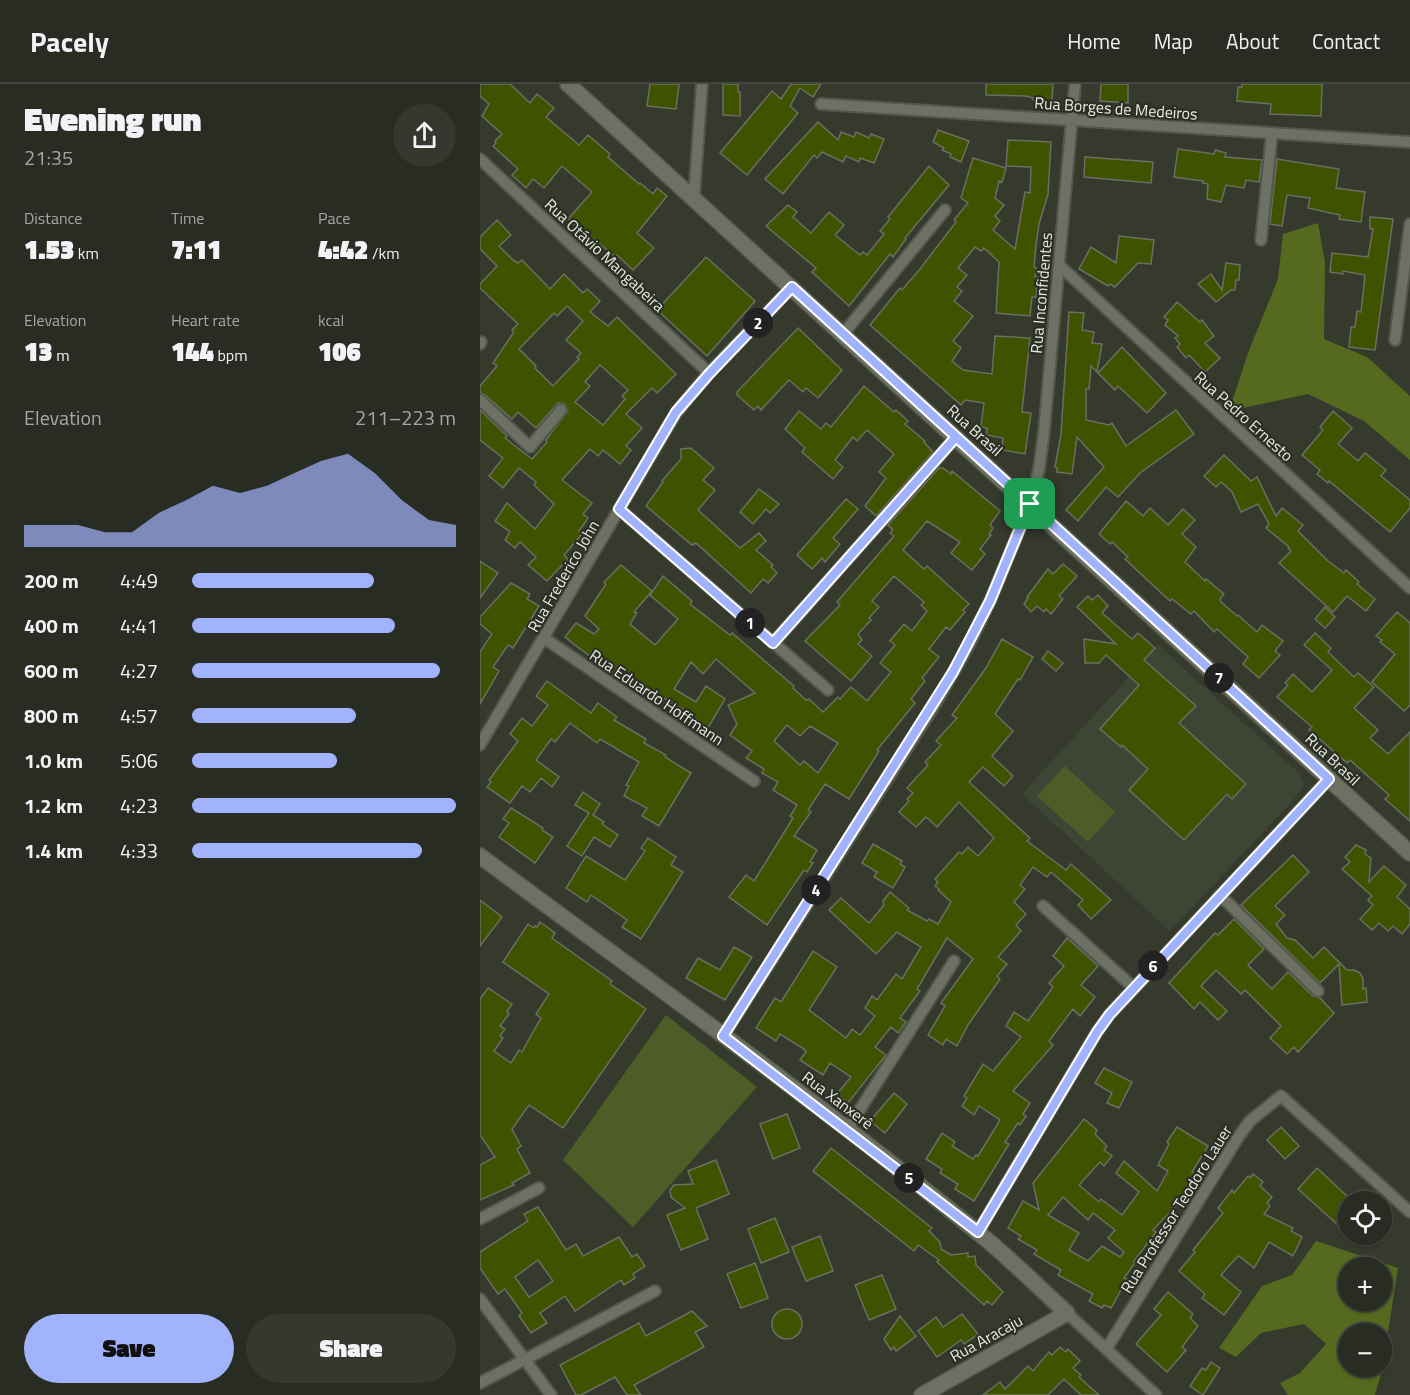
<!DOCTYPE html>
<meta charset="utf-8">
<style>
:root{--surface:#282c22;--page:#34382f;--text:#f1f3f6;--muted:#a5a7a5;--line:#444840;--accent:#a1b3fd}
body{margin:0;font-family:"Titillium Web",sans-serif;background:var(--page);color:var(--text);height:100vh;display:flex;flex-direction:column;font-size:22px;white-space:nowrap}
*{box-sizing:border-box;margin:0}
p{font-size:20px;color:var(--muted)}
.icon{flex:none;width:33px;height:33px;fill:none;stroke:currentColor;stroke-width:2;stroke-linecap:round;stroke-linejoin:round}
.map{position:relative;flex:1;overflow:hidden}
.panel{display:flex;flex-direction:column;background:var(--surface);width:480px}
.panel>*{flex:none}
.controls{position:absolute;left:858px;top:1107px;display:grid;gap:12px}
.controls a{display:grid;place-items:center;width:54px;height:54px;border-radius:50%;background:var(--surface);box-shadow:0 2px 4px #0004,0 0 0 2px var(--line);font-size:30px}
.pin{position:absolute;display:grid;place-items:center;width:51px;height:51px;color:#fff;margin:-26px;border-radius:12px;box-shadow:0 3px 9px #0006}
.km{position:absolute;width:30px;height:30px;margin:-15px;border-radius:50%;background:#222;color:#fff;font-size:16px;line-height:30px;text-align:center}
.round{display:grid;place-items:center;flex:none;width:63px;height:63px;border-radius:32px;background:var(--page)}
.head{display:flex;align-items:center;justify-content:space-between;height:102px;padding:0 24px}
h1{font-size:33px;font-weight:800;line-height:45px}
.figures{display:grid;grid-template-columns:repeat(3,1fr);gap:9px;height:102px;padding:6px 24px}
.figures div{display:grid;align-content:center}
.figures b{font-size:26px;font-weight:800}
.figures small{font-size:16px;font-weight:400}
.figures p{font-size:16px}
.chart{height:168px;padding:12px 24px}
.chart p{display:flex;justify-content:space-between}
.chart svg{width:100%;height:108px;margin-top:6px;fill:var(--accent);opacity:.7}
.button{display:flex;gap:12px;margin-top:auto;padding:12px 24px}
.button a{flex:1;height:69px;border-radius:36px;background:var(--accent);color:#111;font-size:24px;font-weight:800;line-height:69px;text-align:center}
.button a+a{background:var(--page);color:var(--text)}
ul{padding:0 24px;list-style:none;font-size:20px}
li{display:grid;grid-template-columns:96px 72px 1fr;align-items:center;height:45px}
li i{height:15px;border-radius:8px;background:var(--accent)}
header{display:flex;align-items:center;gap:36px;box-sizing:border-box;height:84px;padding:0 30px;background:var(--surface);border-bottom:2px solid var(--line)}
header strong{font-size:28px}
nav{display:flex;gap:33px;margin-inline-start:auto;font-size:21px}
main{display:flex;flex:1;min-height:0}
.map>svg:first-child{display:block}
.built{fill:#3f4534}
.green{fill:#4e5d28}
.forest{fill:#55691f;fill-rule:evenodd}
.building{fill:#405200;stroke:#6a6f61;stroke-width:1.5;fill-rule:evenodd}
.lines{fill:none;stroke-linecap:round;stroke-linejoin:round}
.street-casing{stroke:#52564b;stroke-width:14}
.secondary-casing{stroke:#52564b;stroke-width:18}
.street{stroke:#6c7163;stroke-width:10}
.secondary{stroke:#6c7163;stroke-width:15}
.route-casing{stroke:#fff;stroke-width:12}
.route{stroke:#a1b3fd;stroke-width:8}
.labels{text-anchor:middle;stroke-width:4.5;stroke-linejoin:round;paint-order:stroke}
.street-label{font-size:16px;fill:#e8ebe3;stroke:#2b2f24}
</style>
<header>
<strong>Pacely</strong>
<nav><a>Home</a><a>Map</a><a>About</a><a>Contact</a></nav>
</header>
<main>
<section class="panel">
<div class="head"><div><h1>Evening run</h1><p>21:35</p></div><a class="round"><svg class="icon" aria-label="share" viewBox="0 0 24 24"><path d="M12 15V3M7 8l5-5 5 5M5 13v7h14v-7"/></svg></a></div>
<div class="figures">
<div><p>Distance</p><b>1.53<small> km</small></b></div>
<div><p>Time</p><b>7:11</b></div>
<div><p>Pace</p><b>4:42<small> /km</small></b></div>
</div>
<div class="figures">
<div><p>Elevation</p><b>13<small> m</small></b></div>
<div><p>Heart rate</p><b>144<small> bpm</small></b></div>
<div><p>kcal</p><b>106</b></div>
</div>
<div class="chart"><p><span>Elevation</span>211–223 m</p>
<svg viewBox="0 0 160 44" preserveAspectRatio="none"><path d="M0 44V35L10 35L20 35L30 38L40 38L50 30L60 25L70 19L80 22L90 19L100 14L110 9L120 6L130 14L140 25L150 33L160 35V44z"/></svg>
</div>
<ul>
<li><b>200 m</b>4:49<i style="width:69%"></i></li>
<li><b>400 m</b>4:41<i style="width:77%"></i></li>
<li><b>600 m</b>4:27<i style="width:94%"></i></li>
<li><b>800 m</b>4:57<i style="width:62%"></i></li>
<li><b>1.0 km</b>5:06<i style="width:55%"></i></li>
<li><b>1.2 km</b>4:23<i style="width:100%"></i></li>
<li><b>1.4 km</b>4:33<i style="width:87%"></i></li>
</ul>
<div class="button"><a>Save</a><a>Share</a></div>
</section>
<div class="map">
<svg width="930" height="1311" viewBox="0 0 930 1311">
<rect width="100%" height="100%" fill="#353a2d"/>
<!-- built -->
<path class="built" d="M678,561L819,689L824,700L817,712L690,847L542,710Z"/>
<!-- green -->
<g class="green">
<path d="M585,682L635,728L608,758L557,712Z"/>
<path d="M186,931L277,1003L153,1143L83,1076Z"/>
</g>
<!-- forest -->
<g class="forest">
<path d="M838,139L845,179L844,255L887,273L930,312V376L884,337L828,310L749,327L768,269L798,195L803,150Z"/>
<path d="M836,1157L918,1184L902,1286L895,1311H808L800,1299L820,1289L846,1260L824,1240L781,1249L756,1273L739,1264L782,1202L812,1191ZM868,1184H902V1216H868ZM868,1250H902V1282H868Z"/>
</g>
<!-- building -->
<g class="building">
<path d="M0,0H30L50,19L57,10L74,24L66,33L99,61L108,51L130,70L128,73L159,100L160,99L173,110L177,104L187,112L157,149L174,164L153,186L137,171L135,173L114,155L112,157L88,135L112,108L82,82L64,104L53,95L46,104L32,91L38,85L13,62L16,59L15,57L22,50L2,32L9,20L0,12Z"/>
<path d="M170,0H199L196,25L167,22Z"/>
<path d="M243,0H258V8H260V32L243,31Z"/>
<path d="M311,0H341L333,13L320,4L310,22L318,29L267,91L240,69L292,7L301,15Z"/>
<path d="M506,0H573L572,17L553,16V14L546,12L506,11Z"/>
<path d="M621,0H648V19L620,17Z"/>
<path d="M762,0H842L841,32L790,30L791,20L757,17L758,3H762Z"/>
<path d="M338,38L358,56L361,48L374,53L376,48L389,54L391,50L404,55L394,79L380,74L379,78L366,72L363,78L342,68L337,74L334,71L303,110L285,95Z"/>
<path d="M458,46L489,57L481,78L470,73L471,70L462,66L464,64L453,58Z"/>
<path d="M528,56L571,58L568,110L559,140L556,161L554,183L556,184L555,193H558L556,213H552L550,232L516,229L519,178L504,164L501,167L495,163L478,184L487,191L477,203L482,207L474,217L493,232L473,257L481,264L472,277L483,286L512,290L515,252L550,254L542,328L551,329L545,370L522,366L523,354L506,351L507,344L501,343L504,319L485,316L481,321L390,241L420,204L422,206L440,185L476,138L474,136L488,119L481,114L493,74L526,84L522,98L519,97L515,114L524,121L515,132L520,137L513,146L535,165L545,108L550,109L551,83L526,82Z"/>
<path d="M698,65L734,70L735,66L746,69L745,73L782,76L779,98L766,96L764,104L746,101L741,118L727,115L728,100L723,99V97L694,93Z"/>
<path d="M605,73L673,78L671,99L604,93Z"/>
<path d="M797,75L859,85L856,104L885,108L881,138L859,135L860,131L828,124L830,114L807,111L802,142L790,140Z"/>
<path d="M449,82L469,101L425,154L426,155L413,173L410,170L369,222L332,188L336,184L286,142L308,121L317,128L313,133L331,149L349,128L364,141L355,151L380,171L383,168L387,171L404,150L400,147L410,135L408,133Z"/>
<path d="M890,133L913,135L895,266L869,263L871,243H875L877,227L881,228L885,191L863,187V190L850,188L852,169L888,173L893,145H890Z"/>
<path d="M17,136L31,151L19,162L33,176L38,179L42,176L70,205L84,190L103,209L107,205L120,217L110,228L128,242L137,233L196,290L177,309L172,304L146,330L162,344L146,362L151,366L140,380L123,366L118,372L110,365L82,396L112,419L103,430L108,434L99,447L102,450L84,471L88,475L67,497L48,481L56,473L40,458L35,464L25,456L30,448L15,437L27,419L55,445L74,420L54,401L56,398L39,384L23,404L9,392L23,374L0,356V326L27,352L25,354L52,375L67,358L66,356L88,327L85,320L78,319L56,344L38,328L32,335L5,311L0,309V302L17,282L13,279L34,248L32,246L38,240L0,204V200L17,182L0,165V153ZM87,222L103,237L86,256L101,269L97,273L99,275L73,302L55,284L56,282L39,265L74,229L77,232ZM120,281L148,306L142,312L145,315L123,341L95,318L110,302L105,298Z"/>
<path d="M639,152L674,156L671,180L658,179L635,203L630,200L628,202L599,185L611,163L636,179Z"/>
<path d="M226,173L275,217L227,272L177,226Z"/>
<path d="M746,179L760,181L759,196H756L755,206H751L736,218L718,200L731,190L742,206Z"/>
<path d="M697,218L720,238L722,236L734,252L725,259L740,274L725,288L709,271L706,274L697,263L700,260L695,254L698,252L685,241L688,236L684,233Z"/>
<path d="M589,228L604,229L602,246L614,248L612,259L622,260L617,288L611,282L609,305H606V336L629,341L632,339L646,362L696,326L714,350L660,389L638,413L626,403L598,437L586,426L624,383L597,353L592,390L577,388V384L575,383L581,350Z"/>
<path d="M318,244L362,286L338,314L326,304L323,308L309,296L281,326L278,322L274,326L257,311V308Z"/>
<path d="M642,263L686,309L667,329L638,302L635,306L618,289Z"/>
<path d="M384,302L414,328L416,326L428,337L425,340L445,357L444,358L453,368L396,432L385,422L406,394L399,388L414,370L387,346L377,357L373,353L355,376L363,383L353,395L322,368L325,364L305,345L319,327L341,345L346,339L351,343Z"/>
<path d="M853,327L872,344L858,360L878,377L885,369L906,386L901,392L930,416V424L910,448L849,397L848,399L837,390L840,386L822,371L843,346L840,343Z"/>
<path d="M211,364L234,384L223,396L235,406L218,426L260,464L279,449L286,457L276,466L293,481L291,483L297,489L288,499L283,495L271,509L216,459L212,461L166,422L183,398L182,397L201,375V365Z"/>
<path d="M744,371L771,397L777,393L796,432L802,424L823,441L818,447L848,477L864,489L866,486L879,498L877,500L895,515L886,527L867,512L853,528L799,479L811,467L808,464L809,463L786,444L789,440L778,420L761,428L752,408L741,398L736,403L724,392Z"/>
<path d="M459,384H463L471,390L472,387L520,427L510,441L513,444L509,450L511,451L500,465L505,470L492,486L471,469L480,458L447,437L423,466L444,485L447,482L489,520L483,526L485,528L470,546L466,543L449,565L459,573L442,594L445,597L431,615L435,619L397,666L399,667L369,715L345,700L328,726L331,728L314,752L337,766L330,778L333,779L327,788L324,786L287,841L249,813L266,791L274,797L313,734L310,732L317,721L293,706L298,698L282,689L284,685L266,674L272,667L250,651L257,640L248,621L275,609L236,575L223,590L211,578L194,605L216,618L226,602L245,615L228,644L204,626L159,600L158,602L137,587L134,591L85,553L96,539L114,550L119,545L105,532L126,500L124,498L141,481L172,507L154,528L157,529L150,540L175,561L198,535L170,511L183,492L212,517L210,520L250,551L252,549L314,602L313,604L326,616L329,615L343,628L358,613L360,615L371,603L387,617L411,588L400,579L415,561L410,557L424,540L432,547L447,527L441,521L444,518L414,492L392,517L399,523L389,534L391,536L378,550L382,556L378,560L392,572L371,597L325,557L360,521L357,518L414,452L410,449L413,446L408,441ZM307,641L320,652L330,642L358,659L338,689L324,677L320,681L294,657Z"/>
<path d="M279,405L299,420L290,429L286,425L273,440L260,428Z"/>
<path d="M366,415L378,425L353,454L360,460L345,478L342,474L332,485L317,471Z"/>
<path d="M646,417L663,432L670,424L688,441L703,425L715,436L702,450L716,463L705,478L725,497L726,495L744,510L740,515L741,518L757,532L758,531L777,548L782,541L803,557L795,567L800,571L779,594L763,580L768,573L737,545L734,548L714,527L711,530L692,515L690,517L645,475L648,473L632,458L630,460L619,450Z"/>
<path d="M0,477L18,489L0,514Z"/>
<path d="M583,480L597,492L579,512L583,515L571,530L566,525L564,528L557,522L551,528L544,520L548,514L547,513L568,485L573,490Z"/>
<path d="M31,499L50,510L47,515L59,522L33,564L28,561L13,583L19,587L0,620V568L12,550L0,540V533Z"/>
<path d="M618,511L628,522L622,529L652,555L658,549L675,564L664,576L716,622L699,639L766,700L752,715L747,710L704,756L649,706L668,685L642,661L641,663L620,645L659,601L626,571L619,579H605L604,555L636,560L597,523L608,512L612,516Z"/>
<path d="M845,523L855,533L845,544L835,535Z"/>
<path d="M917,528L930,539V621L924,627L892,598L915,570L900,558L902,556L896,552Z"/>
<path d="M835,549L851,564L848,568L874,593L878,589L894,603L874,624L898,646L890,654L908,670L930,648V737L905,715L909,711L870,676L867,679L843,658L829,646L832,643L797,613L808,601L805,599L813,590L832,608L852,586L824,561Z"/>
<path d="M522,555L553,573L540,596L538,595L515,630L533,647L512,672L533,692L524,702L503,683L489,698L550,754L547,757L586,786L591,780L631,816L611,835L598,821L603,816L571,788L567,793L553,783L540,801L545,805L534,818L546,830L536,841L541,847L518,873L527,880L517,892L520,895L488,941L477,962L466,955L463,961L448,951L465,922L461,919L493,875L467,854L437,905L440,907L420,934L426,938L418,949L411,943L395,963L406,971L368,1019L357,1010L371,993L350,979L343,991L320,976L326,968L324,965L300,950L296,957L276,944L295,914L301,918L333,867L357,883L329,926L366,954L372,945L380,951L395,932L385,924L392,912L397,916L416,890L422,895L441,863L417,848L396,870L349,826L361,814L389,839L404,821L403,817L410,808L429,824L427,826L447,837L449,835L458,840L471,818L458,806L459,805L455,802L458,798L455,795L479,768L482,770L488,763L498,772L514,754L479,718L457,743L446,733L436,743L419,728L429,717L427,715L433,709L427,704L448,681L445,678L461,661L456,657L477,634L472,631L506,584Z"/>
<path d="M568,567L583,579L576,587L562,575Z"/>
<path d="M67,597L111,629L118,619L137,633L134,636L166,655L164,659L186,671L185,673L211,689L179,742L162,732L167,724L144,712L149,702L146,701L159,678L120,655L117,659L90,639L75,658L71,655L56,676L79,693L72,703L61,694L50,708L42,702L30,719L7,703L11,698L9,696L38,657L30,650L42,634L52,642L68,621L56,612Z"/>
<path d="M103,708L120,720L113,731L124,738L122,740L138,751L130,763L114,753L102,772L87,762L109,729L95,721Z"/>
<path d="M31,724L63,744L62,746L73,753L55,779L19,753L29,739L23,735Z"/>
<path d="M168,754L196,773L191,781L203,788L161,855L142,843L147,836L111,811L107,818L86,804L106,772L145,796L165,767L161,764Z"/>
<path d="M393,760L422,777L420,780L425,783L413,804L394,793L397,788L382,779Z"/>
<path d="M876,761L886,766L885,770L891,774L889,798L904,782L926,801L917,813L930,825V840L922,850L913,842L908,847L899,839L892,846L880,835L893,821L888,816L892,812L862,785L870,778L865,773Z"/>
<path d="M813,771L829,788L795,822L805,831L796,840L807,854L815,856L833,874L844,863L867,886H874L880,889L883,894V905L886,904L887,918L862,921L859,880L840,899L761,821Z"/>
<path d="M0,816L22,833L0,862Z"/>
<path d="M754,835L784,865L768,881L792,905L808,888L833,912L840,914L854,929L818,968L814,963L807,970L790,954L801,942L765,906L761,910L736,886L721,902L747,927L738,936L720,918L714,925L689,899L735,849L738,851Z"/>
<path d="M60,838L75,849L72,854L132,897L130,900L166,925L83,1044L49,1021L32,1045L41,1062L37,1065L50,1089L32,1099L34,1101L0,1116V1081L15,1073L0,1051V915L8,904L32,920L27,928L29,930L20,942L25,945L20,952L23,954L14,967L31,979L39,966L42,968L53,948L61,934L56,930L69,910L23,878L48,840L54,844L55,842L57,843Z"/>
<path d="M587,854L618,882L601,901L615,913L600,932L593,925L569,957L573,961L533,1007L550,1019L543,1030L546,1032L540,1041L538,1039L525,1058L529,1060L494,1117L475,1105L478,1100L460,1089L462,1085L446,1075L462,1049L475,1058L472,1062L493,1075L496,1071L498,1072L520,1036L499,1022L494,1031L482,1022L487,1014L484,1012L503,980L513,987L541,953L526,942L534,928L548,937L573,903L569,899L584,882L573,872Z"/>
<path d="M254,863L272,873L245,916L206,894L218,874L240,886Z"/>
<path d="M624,984L652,998L639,1024L627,1019L632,1009L615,999Z"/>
<path d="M414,1009L427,1020L405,1049L390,1037Z"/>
<path d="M307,1030L320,1064L293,1075L280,1040Z"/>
<path d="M604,1035L617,1046L615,1050L627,1062L624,1066L632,1072L624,1082L620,1078L599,1101L619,1118L621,1115L642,1131L659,1108L636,1089L644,1077L677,1107L688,1087L678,1081L689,1060L687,1058L697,1043L728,1062L712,1088L715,1090L701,1116L673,1146L676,1148L654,1177L655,1179L644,1194L647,1195L631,1224L624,1221L622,1224L609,1217L613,1210L578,1191L581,1186L554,1170L557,1166L538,1155L541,1152L528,1144L543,1117L559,1126L553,1099ZM583,1113L608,1136L613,1129L635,1146L628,1154L644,1168L640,1173L622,1162L608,1177L589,1166L599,1149L568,1131Z"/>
<path d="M801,1043L819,1062L805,1075L787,1056Z"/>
<path d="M351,1064L452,1144L449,1147L460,1158L461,1165L471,1171L488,1169V1173L495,1172L496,1181L523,1208L512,1221L507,1217L504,1221L457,1178L459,1176L438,1161L434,1167L333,1087Z"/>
<path d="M236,1076L249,1110L216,1124L228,1155L201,1166L187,1131L205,1124L191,1113L190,1106L194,1101L213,1100L208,1087Z"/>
<path d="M837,1084L868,1113V1150L818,1105Z"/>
<path d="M773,1090L783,1098L780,1102L792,1113L787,1119L790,1122L784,1130L813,1144L811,1147L822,1153L813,1172L789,1158L774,1184L759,1172L757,1173L741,1191L761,1208L744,1231L722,1214L725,1210L699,1187L715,1168L713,1166L743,1129L738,1124L752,1106L754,1109L768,1092L770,1094Z"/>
<path d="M58,1123L86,1166L96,1160L103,1172L139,1153L152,1173L157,1170L165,1182L153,1190L155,1194L144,1201L141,1196L95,1227L85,1212L60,1229L67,1239L51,1249L39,1232L42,1229L25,1205L18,1210L0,1184V1168L48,1137L44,1130ZM58,1176L73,1197L49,1213L35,1193Z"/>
<path d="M295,1134L309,1168L281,1179L268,1145Z"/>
<path d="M340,1152L353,1187L326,1197L312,1163Z"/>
<path d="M275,1179L288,1214L261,1224L247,1190Z"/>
<path d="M402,1191L416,1225L389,1236L375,1201Z"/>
<path d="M688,1208L713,1230L710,1234L718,1242L702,1263L706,1266L687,1288L656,1260L681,1231L674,1225Z"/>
<circle cx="307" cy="1240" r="15"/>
<path d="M212,1227L227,1242L215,1248L224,1263L154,1301L161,1311H147L135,1293L101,1311H96L80,1281L159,1239L166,1252Z"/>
<path d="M482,1230L498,1250L484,1260L481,1256L457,1273L438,1247L456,1233L463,1243Z"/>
<path d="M420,1232L436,1252L416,1267L414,1263L411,1266L404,1255Z"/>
<path d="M580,1263L586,1268L588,1265L600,1277L593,1284L601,1291L599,1293L619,1311H601L584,1295L568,1311H503L520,1298L525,1305L548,1282L553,1287L569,1268L572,1271Z"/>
<path d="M731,1278L740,1284L723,1311L710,1302L722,1284L726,1286Z"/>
</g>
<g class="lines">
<defs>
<g id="street">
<path d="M341,20L930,58"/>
<path d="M0,75L229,289"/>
<path d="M214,114L222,0"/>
<path d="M781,156L792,49"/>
<path d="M579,181L930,504"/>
<path d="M363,250L465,126"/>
<path d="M915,256L930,140"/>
<path d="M0,260L1,258"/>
<path d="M0,316L50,363L81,326"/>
<path d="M139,425L348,606"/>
<path d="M64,554L274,697"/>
<path d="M293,559L476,353"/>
<path d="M0,661L196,329L229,289L312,203"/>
<path d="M740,811L838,907"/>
<path d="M563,822L653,903"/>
<path d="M243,952L454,622L490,559L510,517L550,420L559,385L564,348L595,0"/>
<path d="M367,1046L474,877"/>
<path d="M0,1135L59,1104"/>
<path d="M498,1148L617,948L630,930L849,695"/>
<path d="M0,1215L71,1311"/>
<path d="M587,1229L676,1311"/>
<path d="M627,1264L759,1052L770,1037L801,1012L930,1128"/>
<path d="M0,1299L175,1207"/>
</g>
<g id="secondary">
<path d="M88,0L930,769"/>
<path d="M0,772C166,895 336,1016 496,1147C528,1172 557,1202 587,1229L442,1311"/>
</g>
</defs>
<!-- street casing -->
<use href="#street" class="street-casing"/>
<!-- secondary casing -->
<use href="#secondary" class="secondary-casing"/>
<!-- street -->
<use href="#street" class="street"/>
<!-- secondary -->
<use href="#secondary" class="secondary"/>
</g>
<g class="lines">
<defs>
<path id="route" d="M550,420L476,353L293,559L139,425L196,328L229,290L312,203L550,420L510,517L473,588L243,952L498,1148L617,948L630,930L849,695L550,420"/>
</defs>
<!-- route casing -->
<use href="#route" class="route-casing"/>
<!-- route -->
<use href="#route" class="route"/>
</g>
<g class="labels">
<!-- street labels -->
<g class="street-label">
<text transform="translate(636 24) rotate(4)" y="6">Rua Borges de Medeiros</text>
<text transform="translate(125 171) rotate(43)" y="6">Rua Otávio Mangabeira</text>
<text transform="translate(561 209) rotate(-85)" y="6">Rua Inconfidentes</text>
<text transform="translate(764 332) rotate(42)" y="6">Rua Pedro Ernesto</text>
<text transform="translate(495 346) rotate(42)" y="6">Rua Brasil</text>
<text transform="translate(83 492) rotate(-60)" y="6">Rua Frederico John</text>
<text transform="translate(177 613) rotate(34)" y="6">Rua Eduardo Hoffmann</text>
<text transform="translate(853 675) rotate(43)" y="6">Rua Brasil</text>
<text transform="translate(358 1016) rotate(37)" y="6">Rua Xanxerê</text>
<text transform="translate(696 1125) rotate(-58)" y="6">Rua Professor Teodoro Lauer</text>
<text transform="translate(506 1254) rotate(-29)" y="6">Rua Aracaju</text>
</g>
</g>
</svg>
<div class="controls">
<a><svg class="icon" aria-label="locate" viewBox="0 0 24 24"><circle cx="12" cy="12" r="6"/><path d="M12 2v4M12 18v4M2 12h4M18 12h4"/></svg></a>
<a>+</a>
<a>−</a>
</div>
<div class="pin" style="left:550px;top:420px;background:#1e9e55"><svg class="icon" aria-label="arrive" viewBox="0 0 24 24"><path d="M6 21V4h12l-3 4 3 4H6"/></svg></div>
<b class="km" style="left:270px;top:539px">1</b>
<b class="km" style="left:278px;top:239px">2</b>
<b class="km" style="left:336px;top:806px">4</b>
<b class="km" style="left:429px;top:1094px">5</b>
<b class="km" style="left:673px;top:882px">6</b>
<b class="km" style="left:739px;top:594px">7</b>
</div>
</main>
